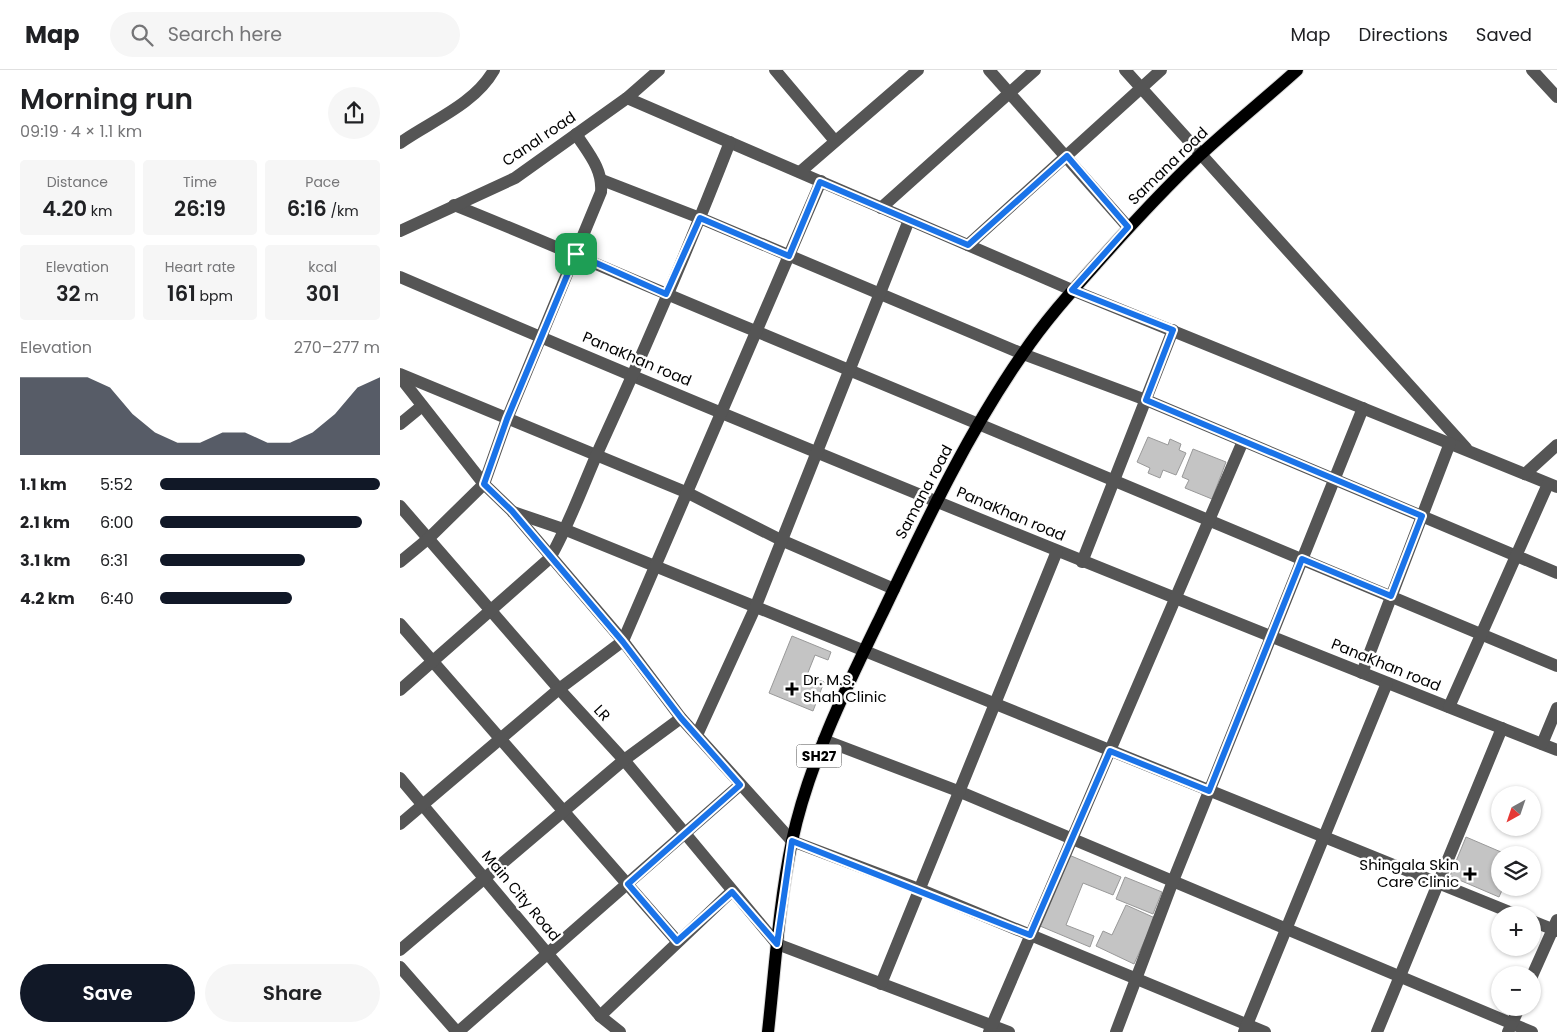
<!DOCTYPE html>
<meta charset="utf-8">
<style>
:root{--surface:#fff;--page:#f6f6f6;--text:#202124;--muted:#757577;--line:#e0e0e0;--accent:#111827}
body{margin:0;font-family:Poppins,sans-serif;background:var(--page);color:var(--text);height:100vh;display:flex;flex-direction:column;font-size:19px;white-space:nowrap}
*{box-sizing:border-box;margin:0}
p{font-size:16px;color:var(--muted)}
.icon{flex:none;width:28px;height:28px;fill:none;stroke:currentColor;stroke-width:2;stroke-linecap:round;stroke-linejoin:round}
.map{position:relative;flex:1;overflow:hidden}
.details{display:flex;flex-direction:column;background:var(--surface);width:400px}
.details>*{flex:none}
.needle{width:32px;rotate:220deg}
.fabs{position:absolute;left:1091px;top:716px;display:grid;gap:10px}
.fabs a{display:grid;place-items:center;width:50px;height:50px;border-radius:50%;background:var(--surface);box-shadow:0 1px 4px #0004;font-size:25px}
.pin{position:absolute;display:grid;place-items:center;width:42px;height:42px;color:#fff;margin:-21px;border-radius:10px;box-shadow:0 2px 8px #0006}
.round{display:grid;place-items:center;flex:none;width:52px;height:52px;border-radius:26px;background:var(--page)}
.summary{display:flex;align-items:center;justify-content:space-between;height:85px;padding:0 20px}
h1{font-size:28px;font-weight:600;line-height:38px}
.figures{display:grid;grid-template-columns:repeat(3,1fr);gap:8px;height:85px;padding:5px 20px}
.figures div{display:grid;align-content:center;border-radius:5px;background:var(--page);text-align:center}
.figures b{font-size:21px;font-weight:600}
.figures small{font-size:14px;font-weight:400}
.figures p{font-size:14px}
.chart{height:140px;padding:10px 20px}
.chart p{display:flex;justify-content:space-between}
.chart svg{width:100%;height:90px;margin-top:5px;fill:var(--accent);opacity:.7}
.cta{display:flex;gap:10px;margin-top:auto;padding:10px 20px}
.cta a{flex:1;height:58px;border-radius:30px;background:var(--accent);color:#fff;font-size:20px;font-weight:600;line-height:58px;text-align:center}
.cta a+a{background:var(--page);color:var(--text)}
ul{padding:0 20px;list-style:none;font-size:16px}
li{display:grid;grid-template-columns:80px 60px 1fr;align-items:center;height:38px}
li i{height:12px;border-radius:6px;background:var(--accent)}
header{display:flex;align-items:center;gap:30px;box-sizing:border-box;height:70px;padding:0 25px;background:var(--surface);border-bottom:1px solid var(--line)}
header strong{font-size:24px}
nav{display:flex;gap:28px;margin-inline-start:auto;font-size:18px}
.search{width:350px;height:45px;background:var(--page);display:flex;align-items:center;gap:12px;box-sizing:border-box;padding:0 18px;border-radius:28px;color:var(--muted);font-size:19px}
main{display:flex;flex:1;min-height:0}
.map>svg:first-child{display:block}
.building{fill:#c4c4c4;stroke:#999}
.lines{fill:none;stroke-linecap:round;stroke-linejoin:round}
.major-casing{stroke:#dbdbdb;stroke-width:14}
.minor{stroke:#555;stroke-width:12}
.major{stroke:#000;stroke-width:12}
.route-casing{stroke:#fff;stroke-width:10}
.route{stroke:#1a73e8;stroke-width:6}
.poi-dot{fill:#000;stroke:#fff;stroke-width:2}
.labels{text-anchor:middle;stroke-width:5;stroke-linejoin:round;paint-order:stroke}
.shield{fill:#fff;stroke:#4c4c4c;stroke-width:1}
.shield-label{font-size:14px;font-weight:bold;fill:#000}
.street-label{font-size:15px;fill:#000;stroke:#fff}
.poi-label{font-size:15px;fill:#000;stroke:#fff;text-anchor:start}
</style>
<header>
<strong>Map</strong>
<div class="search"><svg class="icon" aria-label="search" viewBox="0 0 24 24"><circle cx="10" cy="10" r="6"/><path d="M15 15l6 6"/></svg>Search here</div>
<nav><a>Map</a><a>Directions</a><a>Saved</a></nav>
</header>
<main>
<section class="details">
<div class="summary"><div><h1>Morning run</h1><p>09:19 · 4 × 1.1 km</p></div><a class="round"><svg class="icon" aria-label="share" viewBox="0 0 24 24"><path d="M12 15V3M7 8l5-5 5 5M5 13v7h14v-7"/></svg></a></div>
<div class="figures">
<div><p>Distance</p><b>4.20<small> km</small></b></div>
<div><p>Time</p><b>26:19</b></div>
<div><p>Pace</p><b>6:16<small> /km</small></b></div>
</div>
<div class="figures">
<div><p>Elevation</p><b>32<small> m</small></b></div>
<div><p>Heart rate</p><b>161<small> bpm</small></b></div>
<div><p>kcal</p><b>301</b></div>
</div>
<div class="chart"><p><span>Elevation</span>270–277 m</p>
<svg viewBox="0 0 160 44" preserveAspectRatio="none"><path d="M0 44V6L10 6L20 6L30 6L40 11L50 24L60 33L70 38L80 38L90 33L100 33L110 38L120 38L130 33L140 24L150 11L160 6V44z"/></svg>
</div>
<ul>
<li><b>1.1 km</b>5:52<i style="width:100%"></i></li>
<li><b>2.1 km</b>6:00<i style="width:92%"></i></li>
<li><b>3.1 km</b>6:31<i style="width:66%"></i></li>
<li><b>4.2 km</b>6:40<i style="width:60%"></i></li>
</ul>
<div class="cta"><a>Save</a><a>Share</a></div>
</section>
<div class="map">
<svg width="1157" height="962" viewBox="0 0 1157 962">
<rect width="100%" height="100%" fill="#fff"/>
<!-- building -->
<g class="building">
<path d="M748,367L768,375L770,369L781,374L779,380L786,383L776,405L763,400L760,408L748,403L750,398L737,392Z"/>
<path d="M793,379L826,392L812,429L785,418L789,410L782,407Z"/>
<path d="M392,566L431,582L428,590L415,585L407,605L424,612L413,641L369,623Z"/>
<path d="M1066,767L1108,785H1100V818H1103L1099,827L1050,806Z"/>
<path d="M669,785L721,807L713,825L683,813L666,855L694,866L690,877L640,856Z"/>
<path d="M725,807L762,822L753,844L716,829Z"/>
<path d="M726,835L755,848L734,894L696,876L703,861L712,865Z"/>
</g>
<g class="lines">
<defs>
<path id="major" d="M368,962C375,898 379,833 392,771C409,692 447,616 482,544C524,456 566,366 622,285C644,252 671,222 697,193C730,156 763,120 799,86C831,56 865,29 897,0"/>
</defs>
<!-- major casing -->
<use href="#major" class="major-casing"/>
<!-- minor -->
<g class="minor">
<path d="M375,0L435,71"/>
<path d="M589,0L728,157"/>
<path d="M725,0L1066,378"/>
<path d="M1132,0L1157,27"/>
<path d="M227,28L672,220L1157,417"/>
<path d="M0,73C31,51 74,35 94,0"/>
<path d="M400,102L518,0"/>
<path d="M202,110L300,148L623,284L746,330L1157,503"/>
<path d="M54,135C154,175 253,219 353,260C621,372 890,483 1157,596"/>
<path d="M481,138L635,0"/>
<path d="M0,161L115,108L227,28L259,0"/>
<path d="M568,175L761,0"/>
<path d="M0,207C383,372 770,527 1157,680"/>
<path d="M0,304L288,423L381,470L494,519"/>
<path d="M0,307L84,414L112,441L223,571L281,648L392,771L519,819L865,962"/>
<path d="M0,354L22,336"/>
<path d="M1125,404L1157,375"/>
<path d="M0,436L159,619L224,690L377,874L609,962"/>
<path d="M113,442L166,460L1117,845"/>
<path d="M0,492L29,468L84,414L107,349L201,122C203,99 188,83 176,64"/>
<path d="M682,492L773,260"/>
<path d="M0,554L277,871"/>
<path d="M962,603L1050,373"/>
<path d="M0,620L150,488C170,453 183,415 200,377C246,277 290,175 330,72"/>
<path d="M1049,637L1148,414"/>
<path d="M297,665L355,538L509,150"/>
<path d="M424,670L558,721L1132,962"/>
<path d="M1142,674L1157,638"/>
<path d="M0,708L200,946L220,962"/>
<path d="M0,754L159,619L223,571L421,111"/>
<path d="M1132,851L1157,861"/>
<path d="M0,880L224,690L281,648"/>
<path d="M0,897L57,962"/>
<path d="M1132,906L1157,850"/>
<path d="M481,914L657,481"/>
<path d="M200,946L332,821"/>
<path d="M58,962L340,715"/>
<path d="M589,962L843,371"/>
<path d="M716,962L773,811L963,338"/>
<path d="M844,962L987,613"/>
<path d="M977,962L1102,658"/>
<path d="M1108,962L1119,938"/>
</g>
<!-- major -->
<use href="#major" class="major"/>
</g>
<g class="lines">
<defs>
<path id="route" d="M667,86L728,157L672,220L773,260L746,330L1022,446L991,526L902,489L809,721L710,681L630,865L392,771L377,874L332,822L277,871L228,814L340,715L281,648L223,572L112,441L84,414L107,349L176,184L266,224L300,148L389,186L420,112L568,175Z"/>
</defs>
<!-- route casing -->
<use href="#route" class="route-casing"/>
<!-- route -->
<use href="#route" class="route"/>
</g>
<!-- markers -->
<g class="poi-dot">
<path d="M389.5 611.5h5v5h5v5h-5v5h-5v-5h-5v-5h5z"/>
<path d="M1067.5 796.5h5v5h5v5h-5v5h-5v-5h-5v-5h5z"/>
</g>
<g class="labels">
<!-- shield labels -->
<rect class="shield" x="396.5" y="674.5" width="45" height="23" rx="4"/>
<g class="shield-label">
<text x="419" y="691">SH27</text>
</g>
<!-- street labels -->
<g class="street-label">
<text transform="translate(139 69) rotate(-34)" y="5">Canal road</text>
<text transform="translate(768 96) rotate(-44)" y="5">Samana road</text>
<text transform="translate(237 289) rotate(23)" y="5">PanaKhan road</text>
<text transform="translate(524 422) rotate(-62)" y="5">Samana road</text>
<text transform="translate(611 444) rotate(23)" y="5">PanaKhan road</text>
<text transform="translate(986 595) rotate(22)" y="5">PanaKhan road</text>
<text transform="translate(202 643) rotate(47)" y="5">LR</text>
<text transform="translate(121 826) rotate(50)" y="5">Main City Road</text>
</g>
<!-- poi labels -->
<g class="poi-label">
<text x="403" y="615">Dr. M.S.<tspan x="403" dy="17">Shah Clinic</tspan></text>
<text x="1059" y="800" text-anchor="end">Shingala Skin<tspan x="1059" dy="17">Care Clinic</tspan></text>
</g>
</g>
</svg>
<div class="fabs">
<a><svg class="needle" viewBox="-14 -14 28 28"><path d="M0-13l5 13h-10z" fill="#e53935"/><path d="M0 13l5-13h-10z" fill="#757577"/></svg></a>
<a><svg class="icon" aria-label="layers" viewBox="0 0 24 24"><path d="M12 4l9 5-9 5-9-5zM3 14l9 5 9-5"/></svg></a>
<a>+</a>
<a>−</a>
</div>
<div class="pin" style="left:176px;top:184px;background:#1e9e55"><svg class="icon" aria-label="arrive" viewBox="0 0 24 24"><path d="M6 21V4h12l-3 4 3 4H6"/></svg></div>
</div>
</main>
